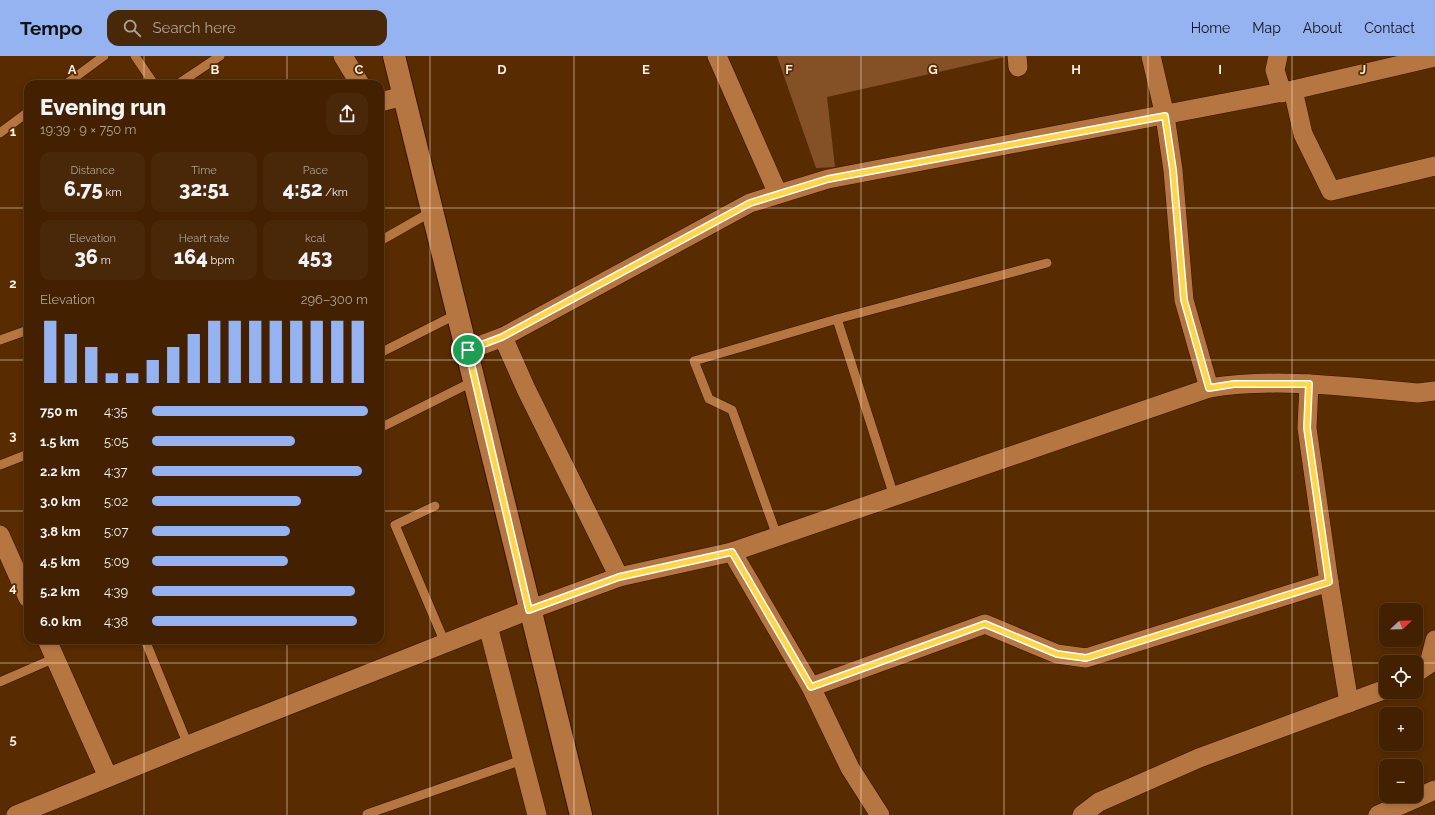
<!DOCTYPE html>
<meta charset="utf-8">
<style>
:root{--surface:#422000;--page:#49280a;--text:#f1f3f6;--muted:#aea399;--line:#5a3e22;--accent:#95b2f1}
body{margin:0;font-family:Raleway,sans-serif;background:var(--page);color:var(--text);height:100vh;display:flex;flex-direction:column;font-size:15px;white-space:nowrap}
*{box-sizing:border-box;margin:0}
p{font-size:13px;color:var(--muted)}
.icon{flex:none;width:22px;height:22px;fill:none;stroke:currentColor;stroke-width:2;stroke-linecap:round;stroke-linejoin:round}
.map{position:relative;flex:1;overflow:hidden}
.panel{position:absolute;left:24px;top:24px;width:360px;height:564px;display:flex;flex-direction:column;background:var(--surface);border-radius:12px;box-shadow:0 2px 6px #0003,0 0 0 1px var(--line)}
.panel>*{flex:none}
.needle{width:26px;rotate:68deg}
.controls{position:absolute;left:1379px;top:547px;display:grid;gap:8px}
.controls a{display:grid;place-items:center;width:44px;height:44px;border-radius:8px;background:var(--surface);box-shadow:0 2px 6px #0003,0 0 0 1px var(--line);font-size:20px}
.pin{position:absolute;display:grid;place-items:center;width:34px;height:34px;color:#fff;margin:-17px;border:2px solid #fff;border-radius:50%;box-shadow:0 1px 4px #0007}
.round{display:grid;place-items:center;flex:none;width:42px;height:42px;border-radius:12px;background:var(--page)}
.headline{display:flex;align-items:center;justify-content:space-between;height:68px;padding:0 16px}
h1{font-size:22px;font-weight:800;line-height:30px}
.figures{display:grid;grid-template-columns:repeat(3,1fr);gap:6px;height:68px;padding:4px 16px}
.figures div{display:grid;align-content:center;border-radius:10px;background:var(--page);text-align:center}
.figures b{font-size:20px;font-weight:800}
.figures small{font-size:11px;font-weight:400}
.figures p{font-size:11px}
.chart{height:112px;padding:8px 16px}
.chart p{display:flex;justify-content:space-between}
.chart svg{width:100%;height:72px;margin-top:4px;stroke:var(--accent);stroke-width:6}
ul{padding:0 16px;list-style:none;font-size:13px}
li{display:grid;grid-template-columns:64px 48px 1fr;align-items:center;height:30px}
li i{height:10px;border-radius:5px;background:var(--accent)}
header{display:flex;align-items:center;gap:24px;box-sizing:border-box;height:56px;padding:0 20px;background:var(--accent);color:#111}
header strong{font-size:19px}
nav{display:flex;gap:22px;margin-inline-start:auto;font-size:14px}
.search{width:280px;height:36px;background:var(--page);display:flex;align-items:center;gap:10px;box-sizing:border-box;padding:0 14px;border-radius:12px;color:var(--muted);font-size:15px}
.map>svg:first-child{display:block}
.green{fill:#845127}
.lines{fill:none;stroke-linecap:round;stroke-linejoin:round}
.service-casing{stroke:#351600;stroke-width:10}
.minor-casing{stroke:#351600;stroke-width:20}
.tertiary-casing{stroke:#351600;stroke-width:24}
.service{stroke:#b67642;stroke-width:9}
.minor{stroke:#b67642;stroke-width:19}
.tertiary{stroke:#b67642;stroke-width:22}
.route-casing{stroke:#fff;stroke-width:8}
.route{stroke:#ffd54a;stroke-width:5}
.grid{fill:none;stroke:#fdeee4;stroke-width:1;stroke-opacity:0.55}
.grid-label{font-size:13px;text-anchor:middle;font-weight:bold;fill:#fdeee4;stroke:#582b00;stroke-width:3.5;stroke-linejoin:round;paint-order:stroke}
</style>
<header>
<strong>Tempo</strong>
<div class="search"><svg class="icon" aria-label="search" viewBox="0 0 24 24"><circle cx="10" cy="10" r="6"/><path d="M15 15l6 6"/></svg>Search here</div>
<nav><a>Home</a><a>Map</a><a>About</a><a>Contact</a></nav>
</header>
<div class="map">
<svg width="1435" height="759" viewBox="0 0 1435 759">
<rect width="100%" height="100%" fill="#582b00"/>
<!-- green -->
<path class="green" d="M777,0H1005V1L827,41L835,111L816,112Z"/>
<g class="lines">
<defs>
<g id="service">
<path d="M135,0L154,28"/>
<path d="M66,28L104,0"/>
<path d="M178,28L220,0"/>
<path d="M0,77L28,56"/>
<path d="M380,185L431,156"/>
<path d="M837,263L894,440"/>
<path d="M0,284L28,274"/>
<path d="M380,297L457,258"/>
<path d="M380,372L474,325"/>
<path d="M0,409L28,398"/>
<path d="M435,450L395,469L445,587"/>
<path d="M777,480L732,354L709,343L694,305L837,263L1047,207"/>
<path d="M145,584L188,689"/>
<path d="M0,626L55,602"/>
<path d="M367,758L522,704"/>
</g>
<g id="minor">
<path d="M343,0L360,28"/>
<path d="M717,0L778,138"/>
<path d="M1017,0L1018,11"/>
<path d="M1151,0L1165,60L1173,114L1184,244L1209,332"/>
<path d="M1278,0L1275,14L1282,37"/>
<path d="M1293,34L1303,78L1331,135L1435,110"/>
<path d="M380,46L404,40"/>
<path d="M503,281L526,333L619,521"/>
<path d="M468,294L503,281L750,147L828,123L1293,34L1435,1"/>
<path d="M1309,328L1307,372L1329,526L1349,647"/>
<path d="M0,479L28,542"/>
<path d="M732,496L811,631L850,712L880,759"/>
<path d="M488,570L537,759"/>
<path d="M47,584L108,721"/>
<path d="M1416,617L1429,608L1435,584"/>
<path d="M811,631L985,568L1057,598L1086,602L1329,526"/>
<path d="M16,759L188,689L529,554L619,521L732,496L1209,332C1278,321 1349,331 1418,337L1435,335"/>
<path d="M1082,759L1099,746L1199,702L1386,633"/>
<path d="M1378,759L1435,734"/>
</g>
<path id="tertiary" d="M394,0L581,759"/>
</defs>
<!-- service casing -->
<use href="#service" class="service-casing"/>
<!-- minor casing -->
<use href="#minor" class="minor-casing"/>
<!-- tertiary casing -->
<use href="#tertiary" class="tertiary-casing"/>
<!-- service -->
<use href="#service" class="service"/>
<!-- minor -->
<use href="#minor" class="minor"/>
<!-- tertiary -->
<use href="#tertiary" class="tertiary"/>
</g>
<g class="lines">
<defs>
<path id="route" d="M1165,60L1173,114L1184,244L1209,332L1234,328H1309L1307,372L1329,526L1086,602L1057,598L985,568L811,631L732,496L619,521L529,554L468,294L502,281L750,147L828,123Z"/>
</defs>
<!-- route casing -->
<use href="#route" class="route-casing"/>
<!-- route -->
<use href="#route" class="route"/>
</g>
<!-- grid -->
<path class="grid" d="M144,0V28M287,0V28M430,0V759M574,0V759M718,0V759M861,0V759M1004,0V759M1148,0V759M1292,0V759M0,152H28M380,152H1435M0,304H28M380,304H1435M0,455H28M380,455H1435M144,584V759M287,584V759M0,607H1386M1416,607H1435"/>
<g class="grid-label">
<text x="72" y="18">A</text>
<text x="215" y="18">B</text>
<text x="359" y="18">C</text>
<text x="502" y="18">D</text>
<text x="646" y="18">E</text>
<text x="789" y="18">F</text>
<text x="933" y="18">G</text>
<text x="1076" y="18">H</text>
<text x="1220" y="18">I</text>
<text x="1363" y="18">J</text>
<text x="13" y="80">1</text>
<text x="13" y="232">2</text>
<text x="13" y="384">3</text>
<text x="13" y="536">4</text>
<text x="13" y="688">5</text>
</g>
</svg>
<div class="controls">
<a><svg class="needle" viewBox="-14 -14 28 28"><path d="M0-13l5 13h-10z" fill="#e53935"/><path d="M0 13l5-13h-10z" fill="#aea399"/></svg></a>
<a><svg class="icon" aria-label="locate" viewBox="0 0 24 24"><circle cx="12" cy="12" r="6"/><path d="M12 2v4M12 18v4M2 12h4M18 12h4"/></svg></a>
<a>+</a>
<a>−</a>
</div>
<div class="pin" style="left:468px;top:294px;background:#1e9e55"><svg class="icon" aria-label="arrive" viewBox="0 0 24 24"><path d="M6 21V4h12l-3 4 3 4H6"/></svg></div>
<section class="panel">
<div class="headline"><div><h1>Evening run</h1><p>19:39 · 9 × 750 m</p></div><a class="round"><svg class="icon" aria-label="share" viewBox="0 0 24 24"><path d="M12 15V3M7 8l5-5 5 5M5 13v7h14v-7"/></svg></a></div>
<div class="figures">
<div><p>Distance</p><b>6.75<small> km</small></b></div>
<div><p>Time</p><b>32:51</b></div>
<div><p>Pace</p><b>4:52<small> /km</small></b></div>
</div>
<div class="figures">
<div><p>Elevation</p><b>36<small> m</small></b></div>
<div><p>Heart rate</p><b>164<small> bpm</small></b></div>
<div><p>kcal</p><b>453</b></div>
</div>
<div class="chart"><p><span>Elevation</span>296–300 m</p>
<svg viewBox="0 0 160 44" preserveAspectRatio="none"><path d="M5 44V6M15 44V14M25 44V22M35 44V38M45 44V38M55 44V30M65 44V22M75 44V14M85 44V6M95 44V6M105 44V6M115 44V6M125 44V6M135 44V6M145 44V6M155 44V6"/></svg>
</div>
<ul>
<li><b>750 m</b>4:35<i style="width:100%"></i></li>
<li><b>1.5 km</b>5:05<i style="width:66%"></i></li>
<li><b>2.2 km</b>4:37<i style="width:97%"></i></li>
<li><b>3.0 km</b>5:02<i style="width:69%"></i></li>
<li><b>3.8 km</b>5:07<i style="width:64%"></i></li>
<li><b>4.5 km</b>5:09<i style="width:63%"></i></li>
<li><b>5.2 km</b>4:39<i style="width:94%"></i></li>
<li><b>6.0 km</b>4:38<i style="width:95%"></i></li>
</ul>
</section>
</div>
